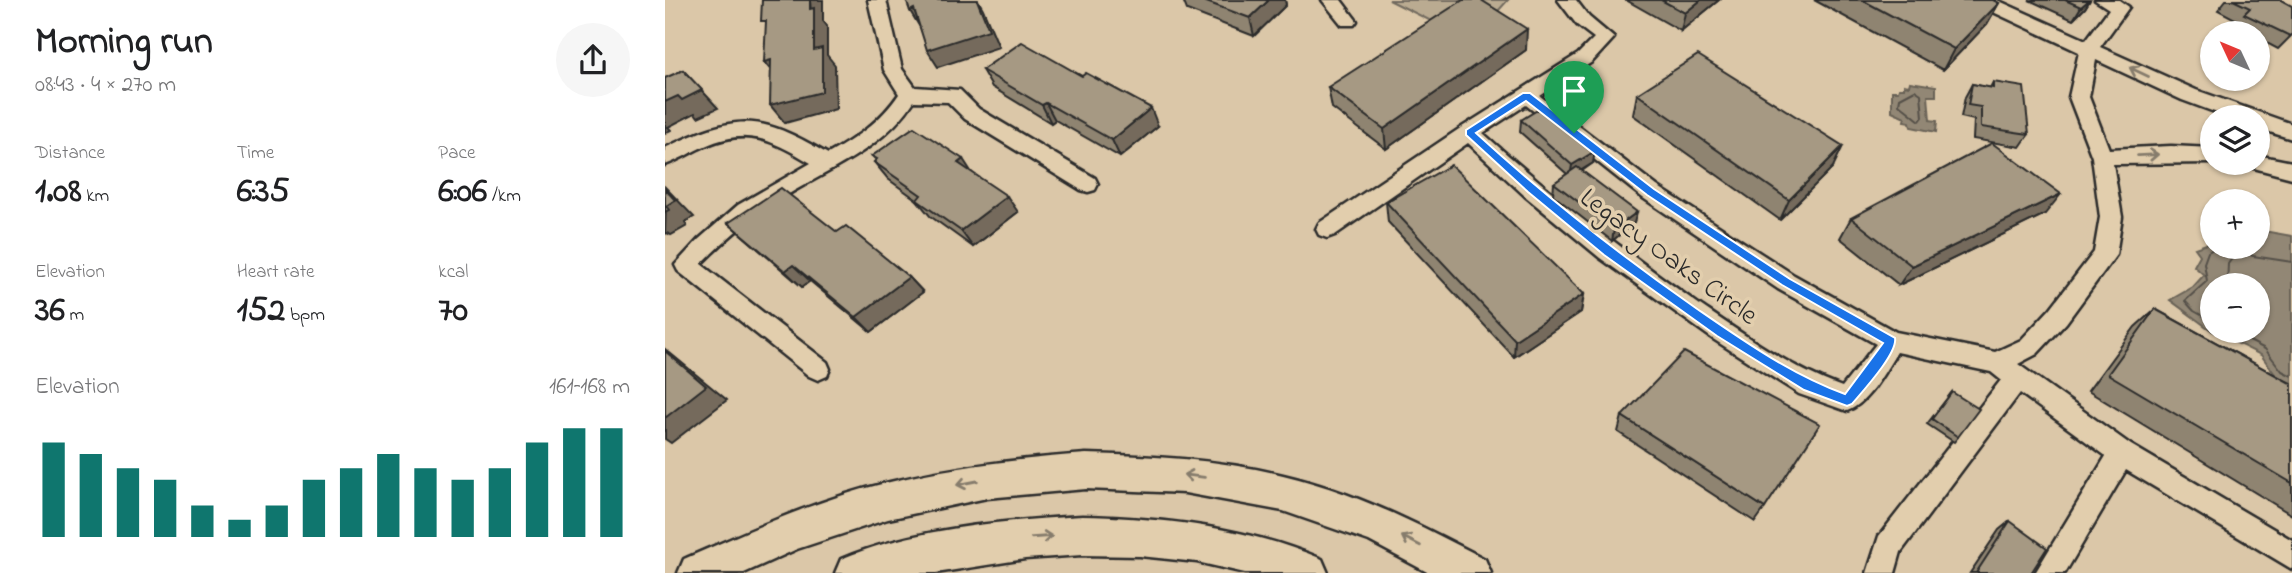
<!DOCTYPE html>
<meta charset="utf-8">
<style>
:root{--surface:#fff;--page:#f6f6f6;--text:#202124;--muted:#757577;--accent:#0f766e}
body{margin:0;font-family:"Indie Flower",sans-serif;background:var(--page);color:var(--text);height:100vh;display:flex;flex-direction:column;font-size:26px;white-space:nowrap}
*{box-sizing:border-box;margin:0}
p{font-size:23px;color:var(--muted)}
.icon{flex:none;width:38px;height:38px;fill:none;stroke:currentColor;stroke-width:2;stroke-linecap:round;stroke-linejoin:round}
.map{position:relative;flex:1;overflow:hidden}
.panel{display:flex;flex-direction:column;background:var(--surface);width:665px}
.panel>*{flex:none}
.needle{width:46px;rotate:314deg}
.tools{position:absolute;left:1535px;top:21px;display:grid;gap:14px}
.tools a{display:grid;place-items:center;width:70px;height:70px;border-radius:50%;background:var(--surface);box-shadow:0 2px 5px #0004;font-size:35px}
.pin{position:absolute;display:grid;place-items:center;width:60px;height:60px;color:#fff;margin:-72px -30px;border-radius:50% 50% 50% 0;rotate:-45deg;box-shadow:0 0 7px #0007}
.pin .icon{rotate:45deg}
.round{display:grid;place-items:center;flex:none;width:74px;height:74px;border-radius:37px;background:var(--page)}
.summary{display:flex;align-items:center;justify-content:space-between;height:119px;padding:0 35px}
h1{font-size:38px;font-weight:700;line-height:52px}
.figures{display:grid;grid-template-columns:repeat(3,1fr);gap:10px;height:119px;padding:7px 35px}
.figures div{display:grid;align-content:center}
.figures b{font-size:35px;font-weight:700}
.figures small{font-size:19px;font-weight:400}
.figures p{font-size:19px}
.chart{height:196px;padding:14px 35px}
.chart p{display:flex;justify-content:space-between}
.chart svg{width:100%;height:126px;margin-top:7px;stroke:var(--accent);stroke-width:6}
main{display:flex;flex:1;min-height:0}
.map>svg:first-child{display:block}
.green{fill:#baab91;stroke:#726b5e;stroke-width:2}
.water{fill:#928774;stroke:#696257;stroke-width:2;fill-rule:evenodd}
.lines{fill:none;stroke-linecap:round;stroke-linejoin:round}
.shore{stroke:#545048;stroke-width:2}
.street-casing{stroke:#2b2b2b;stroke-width:5}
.secondary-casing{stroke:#2b2b2b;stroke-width:5}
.street{fill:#e2cead;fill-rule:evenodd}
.secondary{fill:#e2cead;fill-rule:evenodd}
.wall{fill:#8f8471;stroke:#2b2b2b;stroke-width:2}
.shaded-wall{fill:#746b5c;stroke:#2b2b2b;stroke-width:2}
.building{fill:#a69983;stroke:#2b2b2b;stroke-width:2}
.oneway{stroke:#867c6c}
.route{fill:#1a73e8;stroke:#fff;stroke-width:2;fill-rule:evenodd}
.labels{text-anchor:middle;stroke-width:7;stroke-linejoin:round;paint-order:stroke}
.street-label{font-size:28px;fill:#2b2b2b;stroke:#e2cead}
</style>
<main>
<section class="panel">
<div class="summary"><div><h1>Morning run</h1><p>08:43 · 4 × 270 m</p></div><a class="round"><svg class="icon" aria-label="share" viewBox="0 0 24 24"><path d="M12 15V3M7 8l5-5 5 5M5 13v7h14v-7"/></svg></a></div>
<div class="figures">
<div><p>Distance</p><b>1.08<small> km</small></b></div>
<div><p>Time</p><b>6:35</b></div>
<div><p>Pace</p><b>6:06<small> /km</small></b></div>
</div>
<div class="figures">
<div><p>Elevation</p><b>36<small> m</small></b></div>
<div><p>Heart rate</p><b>152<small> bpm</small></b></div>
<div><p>kcal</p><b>70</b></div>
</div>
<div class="chart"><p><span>Elevation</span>161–168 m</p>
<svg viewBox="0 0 160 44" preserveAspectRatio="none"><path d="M5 44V11M15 44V15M25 44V20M35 44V24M45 44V33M55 44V38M65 44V33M75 44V24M85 44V20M95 44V15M105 44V20M115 44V24M125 44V20M135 44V11M145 44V6M155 44V6"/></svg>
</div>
</section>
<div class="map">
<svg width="1627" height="573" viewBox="0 0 1627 573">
<rect width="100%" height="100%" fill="#dbc7a8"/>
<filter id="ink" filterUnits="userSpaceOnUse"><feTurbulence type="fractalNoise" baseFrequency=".0143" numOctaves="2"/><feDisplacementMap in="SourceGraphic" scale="14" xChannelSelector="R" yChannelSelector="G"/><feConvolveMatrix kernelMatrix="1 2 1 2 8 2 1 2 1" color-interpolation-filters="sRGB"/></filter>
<g filter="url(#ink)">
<!-- green -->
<path class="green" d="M724,0H843L833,11L778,27Z"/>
<!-- water -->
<g class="water">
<path d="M1245,82L1271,86V96H1263L1265,120L1272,121L1271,132L1246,127L1245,122L1239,121L1240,117L1227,111V91H1233L1234,88H1239V85L1244,86Z"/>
<path d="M1593,230L1627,236V383L1612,377L1596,355L1547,331L1505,300L1528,287L1539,275L1529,266L1535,255L1530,248L1547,242V247H1592ZM1547,285H1592V331H1547Z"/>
</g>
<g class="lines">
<!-- shore -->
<g class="shore">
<path d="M1250,90L1256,94L1258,117L1255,121L1234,104L1235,98Z"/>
<path d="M1562,285L1563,264L1573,250L1588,256L1627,262"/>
<path d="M1547,321L1529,311L1520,301L1542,281L1539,263L1543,252L1552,247"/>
<path d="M1565,331L1600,349L1617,371L1627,376"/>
</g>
<defs>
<g id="street">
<path d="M203,0H221L237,69L250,87L295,90L314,109L430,178L433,184L430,190L423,192L416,190L300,119L283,102L249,101C216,152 160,170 111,202C83,219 59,241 36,264L162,362L165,369L162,376L153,380L144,376L13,271L10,265L33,240L73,205L146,163C107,140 83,127 40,146C26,152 14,160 0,165V148C72,113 93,113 163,154C191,138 216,121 234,94L219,70Z"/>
<path d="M657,0H676L692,21L689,25H677Z"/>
<path d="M893,0H911L924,17L949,38L927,62L875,96L992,186L1129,275L1231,332L1330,352L1356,340L1385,309L1429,252L1435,217L1427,157L1404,97L1414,52L1311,4L1308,0H1332L1421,40L1444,9L1430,0H1454L1464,7L1435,47L1531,90L1627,124V139L1592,128V117H1563L1517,100L1431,60L1424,97L1444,149L1506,146L1547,148V163H1550L1448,164L1457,217L1451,255L1401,323L1372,354L1353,364L1466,445L1627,540V569L1461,470L1400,573H1370L1441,456L1355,393L1236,552L1230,573H1202L1214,536L1336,380L1326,372L1232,352C1219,372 1204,403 1182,411L1134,394L1048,339L935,258L860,196L803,143L670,235L662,238L654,235L651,229L654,223L797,127L913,54L929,38L912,25ZM861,105L978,198L1113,289L1211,344L1177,387C1127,369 1079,335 1035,305C959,251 887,195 818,133Z"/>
<path d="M1592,155L1627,162V178L1585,167L1582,163H1592Z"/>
</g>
<g id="secondary">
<path d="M421,454C487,456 553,459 618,475C690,492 755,525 820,559L826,573H764L704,541L618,511L520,493L421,489L322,498L223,519L132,549L79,573H13L19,559C86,530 153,499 225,482C290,466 355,459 421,454Z"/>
<path d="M417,516C500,518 580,527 657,559L663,573H580L532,562L475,556L417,555L360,559L271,573H170L176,559C250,528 337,521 417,516Z"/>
</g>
</defs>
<!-- street casing -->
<use href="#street" class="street-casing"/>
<!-- secondary casing -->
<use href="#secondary" class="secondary-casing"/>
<!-- street -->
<use href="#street" class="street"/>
<!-- secondary -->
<use href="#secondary" class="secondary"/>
</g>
<!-- wall -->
<g class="wall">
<path d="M518,0H620L621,5L589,36L522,10Z"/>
<path d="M961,0H1054L1016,31Z"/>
<path d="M1149,0H1328L1334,3L1322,24L1278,70Z"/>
<path d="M1364,0H1425L1420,8L1408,20Z"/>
<path d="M1561,0H1616L1627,35L1613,49L1592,38V33H1582L1569,27L1574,21L1553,10Z"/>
<path d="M861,50L721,149L667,108L663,87Z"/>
<path d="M317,70L493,126L455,157L390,120L386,123L327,87Z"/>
<path d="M1328,82L1364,134L1355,147L1308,139L1309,120L1296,117L1300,97L1307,84L1325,88Z"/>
<path d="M972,94L1168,167L1115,220L968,115Z"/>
<path d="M856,120L928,163L917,171L969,223L947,241L888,195L889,183L902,174L855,132Z"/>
<path d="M207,156L306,172L353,212L308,247L265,216L252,200L223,179L209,162L211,160Z"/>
<path d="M721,202L919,294L916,312L849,357L723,222Z"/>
<path d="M1380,214L1234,285L1175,238L1186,218Z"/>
<path d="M63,223L172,232L244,277L258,292L206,332L145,281L137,287Z"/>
<path d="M1490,309L1627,384V515L1423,391L1470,327Z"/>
<path d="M1287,392L1293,437L1289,442L1262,424Z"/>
<path d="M957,416L1100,508L1090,522L953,432Z"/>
<path d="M1345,521L1366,573H1305L1334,530Z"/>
</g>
<!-- shaded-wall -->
<g class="shaded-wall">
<path d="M145,0H158V21L162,26V55L170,65L171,109L120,123L105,105L149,50Z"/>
<path d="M312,0H313L318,9L334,47L273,67L262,50Z"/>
<path d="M604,0H620L621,5L589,36L585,18Z"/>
<path d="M1036,0H1054L1016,31L1020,13Z"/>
<path d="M1424,0H1425L1420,8L1408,20L1416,7Z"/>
<path d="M1334,3L1322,24L1278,70L1289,49Z"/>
<path d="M249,9L256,29L245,11Z"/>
<path d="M862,29L861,50L721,149L719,129Z"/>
<path d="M106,60L113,79L99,62Z"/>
<path d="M18,70L53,108L33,117L30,113L3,127L6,130L0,133V102Z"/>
<path d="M381,103L390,120L386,123L377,105Z"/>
<path d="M486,108L493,126L455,157L447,140Z"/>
<path d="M1178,146L1168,167L1115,220L1124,200Z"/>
<path d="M930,151L928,163L905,177L907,165Z"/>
<path d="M298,159L309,176L293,163Z"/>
<path d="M0,187L29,217L20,222L22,226L6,235L2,233L0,234L1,206Z"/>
<path d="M1396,194L1380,214L1234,285L1247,266Z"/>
<path d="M342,196L353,212L308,247L296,231Z"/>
<path d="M972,212L969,223L947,241L949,229Z"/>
<path d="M128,265L145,281L137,287L120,271Z"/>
<path d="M244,277L258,292L206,332L191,317Z"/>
<path d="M919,294L916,312L849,357L850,340Z"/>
<path d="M0,349L62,400L6,443L0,439Z"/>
</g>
<!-- building -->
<g class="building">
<path d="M97,0H145V9L149,8V50L157,48V92L105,105L106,60L99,62L101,21H96Z"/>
<path d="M241,0H312L324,30L262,50L249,9L245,11Z"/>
<path d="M536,0H604L585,18Z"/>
<path d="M798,0H816L862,29L719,129L663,87Z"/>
<path d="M996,0H1036L1020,13Z"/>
<path d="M1197,0H1328L1334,3L1289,49Z"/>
<path d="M1400,0H1424L1416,7Z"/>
<path d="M1568,0H1616L1627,6V34L1625,36L1579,14L1585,8Z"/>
<path d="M357,42L417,76L421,73L486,108L447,140L381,103L377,105L317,70Z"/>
<path d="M1033,55L1178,146L1124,200L972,94Z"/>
<path d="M18,70L37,90L17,100L13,96L0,102V78Z"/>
<path d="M1328,82L1359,87L1364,134L1316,127V107L1303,105L1307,84L1328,88Z"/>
<path d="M879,106L930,151L907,165L856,120Z"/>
<path d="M249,127L298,159L293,163L342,196L296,231L252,200L256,195L209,162L212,159L207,156Z"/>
<path d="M1327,143L1396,194L1247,266L1186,218Z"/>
<path d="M786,165L919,294L850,340L721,202Z"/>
<path d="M912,167L972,212L949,229L889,183Z"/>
<path d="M116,188L172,232L181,226L244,277L191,317L128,265L120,271L63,223Z"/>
<path d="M0,189L10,200L1,206L4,210L0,212Z"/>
<path d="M1490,309L1627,384V483L1443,374Z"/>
<path d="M0,351L41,386L0,418Z"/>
<path d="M1019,352L1155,424L1100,508L957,416Z"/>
<path d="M1287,392L1314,409L1293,437L1267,419Z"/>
<path d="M1345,521L1382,548L1366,573H1311Z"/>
</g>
<!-- one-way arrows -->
<defs><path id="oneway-shaft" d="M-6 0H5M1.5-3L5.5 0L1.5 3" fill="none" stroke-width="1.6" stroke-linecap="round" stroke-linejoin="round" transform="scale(1.75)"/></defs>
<g class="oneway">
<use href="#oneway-shaft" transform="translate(1474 72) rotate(-155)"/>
<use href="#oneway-shaft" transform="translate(1483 155) rotate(-3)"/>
<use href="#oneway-shaft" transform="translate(529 476) rotate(-173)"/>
<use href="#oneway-shaft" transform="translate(302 483) rotate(169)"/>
<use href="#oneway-shaft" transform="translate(377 537) rotate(-4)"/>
<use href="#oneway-shaft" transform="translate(746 541) rotate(-153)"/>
</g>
</g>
<!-- route -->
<path class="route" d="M858,93H865L989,189L1125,279L1230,338C1233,353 1198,391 1187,404L1182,406L1139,390L1052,336L939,255L863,192L801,135V130ZM861,101L982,195L1117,285L1218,343L1180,394C1125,374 1076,339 1028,306C951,252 880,196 811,133Z"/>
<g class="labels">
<!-- street labels -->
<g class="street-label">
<text transform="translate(1005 255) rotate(36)" y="10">Legacy Oaks Circle</text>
</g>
</g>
</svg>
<div class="tools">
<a><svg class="needle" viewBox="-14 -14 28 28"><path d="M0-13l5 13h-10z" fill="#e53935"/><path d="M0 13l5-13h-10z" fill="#757577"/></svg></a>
<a><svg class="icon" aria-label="layers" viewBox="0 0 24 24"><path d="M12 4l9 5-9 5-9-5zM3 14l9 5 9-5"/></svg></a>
<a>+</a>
<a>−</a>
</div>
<div class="pin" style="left:909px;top:133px;background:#1e9e55"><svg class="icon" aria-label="arrive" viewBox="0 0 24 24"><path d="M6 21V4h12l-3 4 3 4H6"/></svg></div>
</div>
</main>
